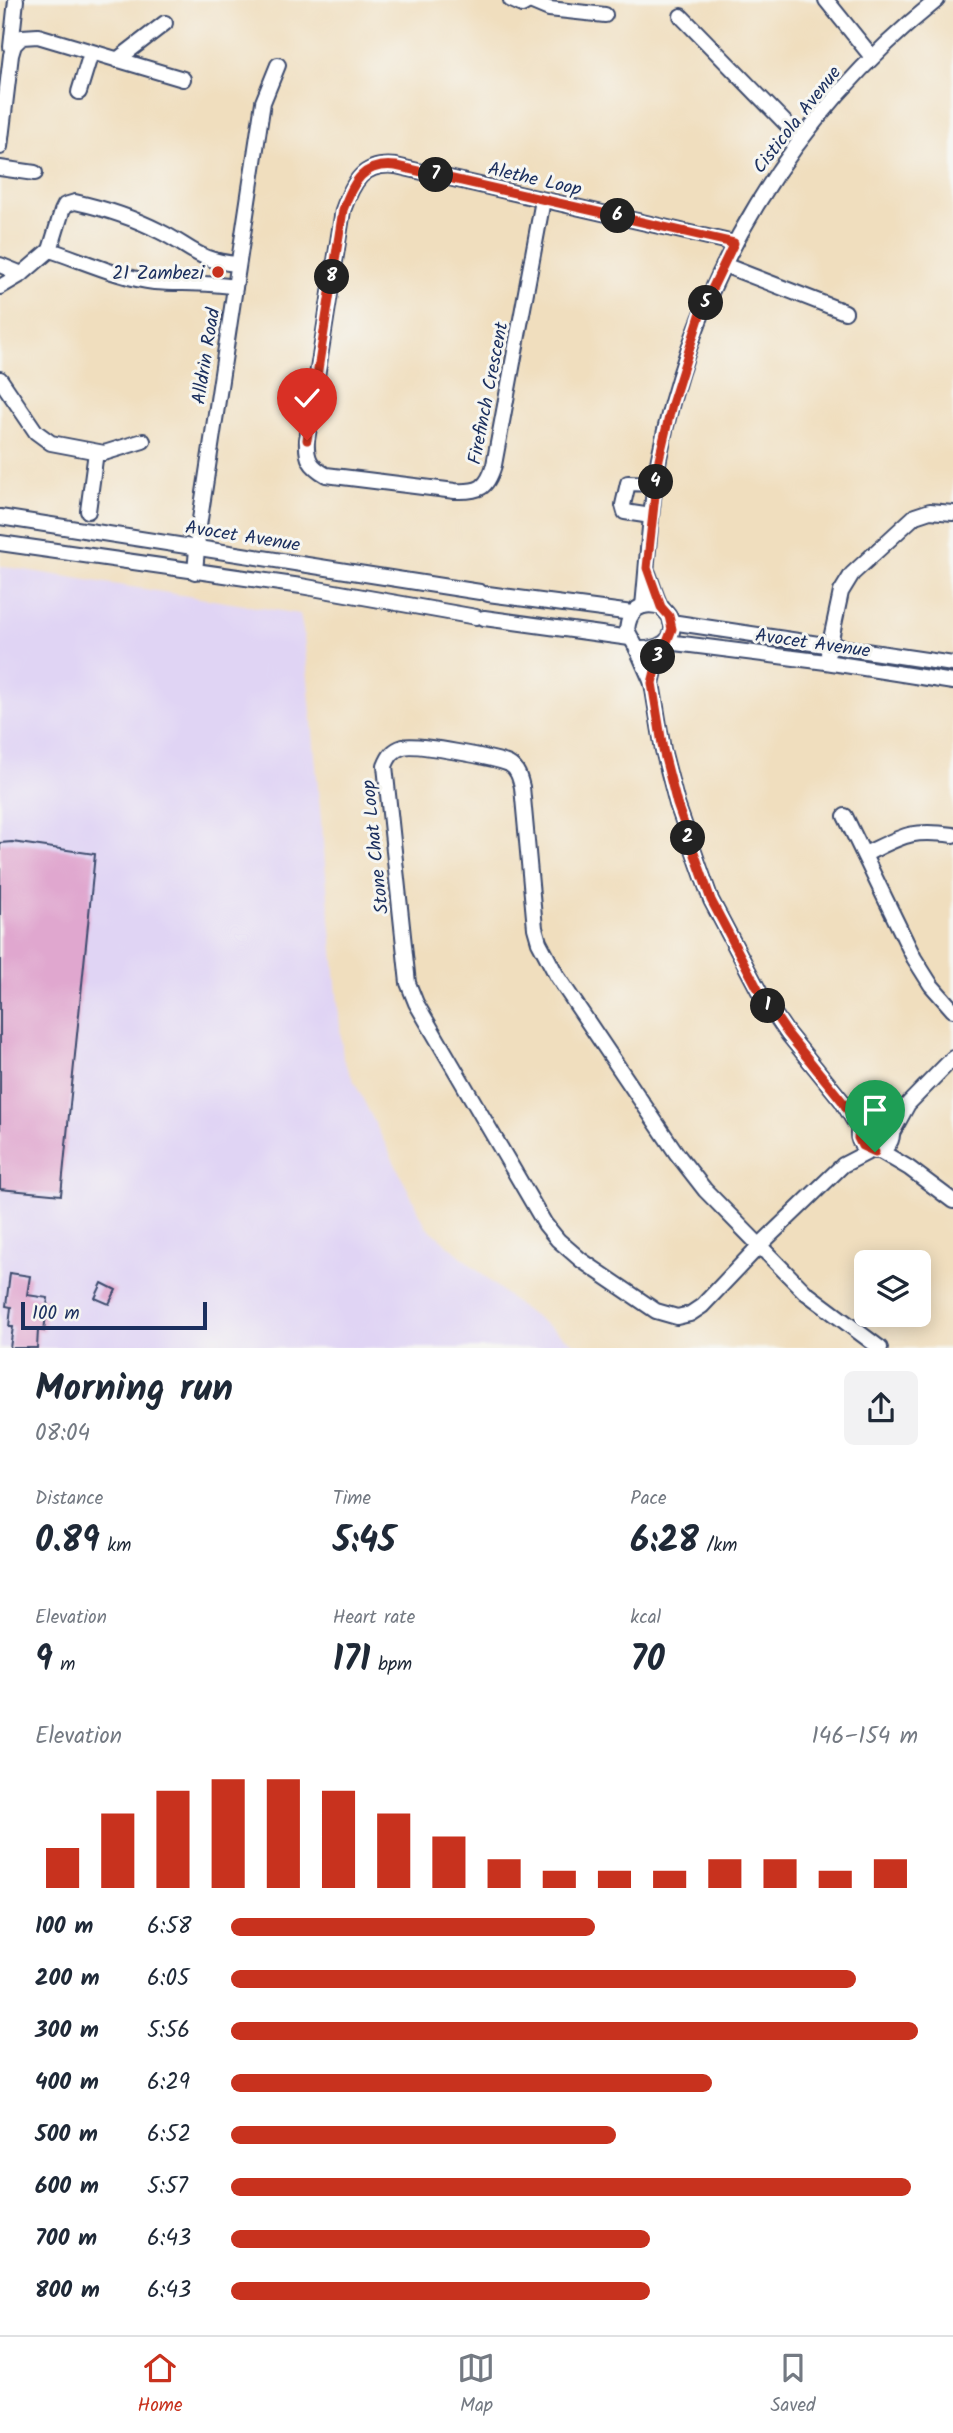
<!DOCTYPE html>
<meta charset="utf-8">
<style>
:root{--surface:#fff;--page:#f2f2f3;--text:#1f2937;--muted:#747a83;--line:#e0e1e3;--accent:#c8321e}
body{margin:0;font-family:Kalam,sans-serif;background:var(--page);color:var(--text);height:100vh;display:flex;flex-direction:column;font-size:26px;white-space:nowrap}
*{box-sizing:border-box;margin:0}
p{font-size:23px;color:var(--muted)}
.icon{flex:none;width:38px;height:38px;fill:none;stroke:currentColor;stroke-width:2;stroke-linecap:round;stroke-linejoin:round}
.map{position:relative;height:1348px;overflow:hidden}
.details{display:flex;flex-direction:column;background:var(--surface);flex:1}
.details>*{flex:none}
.fabs{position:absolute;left:854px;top:1250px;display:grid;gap:14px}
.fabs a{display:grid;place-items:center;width:77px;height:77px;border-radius:10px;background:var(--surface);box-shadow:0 4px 18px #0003;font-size:35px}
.scale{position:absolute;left:21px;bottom:18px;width:186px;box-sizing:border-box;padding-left:7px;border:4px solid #1b2f5e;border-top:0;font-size:19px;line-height:24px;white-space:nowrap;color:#1b2f5e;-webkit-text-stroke:5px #f6f6f2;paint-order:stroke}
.pin{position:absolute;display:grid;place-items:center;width:60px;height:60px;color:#fff;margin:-72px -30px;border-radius:50% 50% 50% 0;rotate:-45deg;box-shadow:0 0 7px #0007}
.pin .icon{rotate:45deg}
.km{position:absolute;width:35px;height:35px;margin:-18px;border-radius:50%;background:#222;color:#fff;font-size:19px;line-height:35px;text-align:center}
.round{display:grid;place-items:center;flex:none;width:74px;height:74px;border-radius:10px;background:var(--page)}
.headline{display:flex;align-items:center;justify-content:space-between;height:119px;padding:0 35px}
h1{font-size:38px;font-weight:800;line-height:52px}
.metrics{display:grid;grid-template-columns:repeat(3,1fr);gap:10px;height:119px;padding:7px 35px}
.metrics div{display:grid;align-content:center}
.metrics b{font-size:35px;font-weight:800}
.metrics small{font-size:19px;font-weight:400}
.metrics p{font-size:19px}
.chart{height:196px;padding:14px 35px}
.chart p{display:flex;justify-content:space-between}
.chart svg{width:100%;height:126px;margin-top:7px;stroke:var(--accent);stroke-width:6}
ul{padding:0 35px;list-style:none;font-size:23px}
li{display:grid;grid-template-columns:112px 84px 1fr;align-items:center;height:52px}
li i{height:18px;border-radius:9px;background:var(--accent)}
.dock{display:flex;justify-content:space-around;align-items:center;height:98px;border-top:2px solid var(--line);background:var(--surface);font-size:19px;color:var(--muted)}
.dock a{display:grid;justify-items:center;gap:4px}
.dock .active{color:var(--accent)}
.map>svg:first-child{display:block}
.built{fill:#e0d4f4}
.building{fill:#e0a7cf}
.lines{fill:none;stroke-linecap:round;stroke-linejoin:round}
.minor-casing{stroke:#3b496c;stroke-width:18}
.minor{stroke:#fff;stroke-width:14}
.route-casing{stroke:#fff;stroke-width:14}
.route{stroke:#c8321e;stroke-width:9}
.poi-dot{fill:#c8321e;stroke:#f6f6f2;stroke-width:2.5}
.labels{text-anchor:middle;stroke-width:6;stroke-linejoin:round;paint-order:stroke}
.street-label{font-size:19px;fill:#1b2f5e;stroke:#f6f6f2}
.poi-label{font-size:19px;fill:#1b2f5e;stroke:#f6f6f2;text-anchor:end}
</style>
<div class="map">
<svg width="953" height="1348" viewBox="0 0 953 1348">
<rect width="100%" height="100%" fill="#f6f6f2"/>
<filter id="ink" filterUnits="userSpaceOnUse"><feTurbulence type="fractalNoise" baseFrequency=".0143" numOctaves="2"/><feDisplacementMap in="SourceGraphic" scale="14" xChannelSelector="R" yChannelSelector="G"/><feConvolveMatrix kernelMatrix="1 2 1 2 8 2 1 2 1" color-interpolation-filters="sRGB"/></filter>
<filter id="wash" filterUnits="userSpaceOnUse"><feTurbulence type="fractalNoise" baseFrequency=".00686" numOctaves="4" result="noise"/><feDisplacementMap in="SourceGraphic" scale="28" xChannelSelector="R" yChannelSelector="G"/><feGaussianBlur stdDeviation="1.57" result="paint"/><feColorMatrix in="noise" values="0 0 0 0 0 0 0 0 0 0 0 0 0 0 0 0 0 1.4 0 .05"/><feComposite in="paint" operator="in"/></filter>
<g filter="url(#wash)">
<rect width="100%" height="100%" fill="#f0debe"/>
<!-- built -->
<path class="built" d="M0,566L300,614L304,636L343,1059L426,1226L520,1307L581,1348H0Z"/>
<g id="blocks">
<!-- building -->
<g class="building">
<path d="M12,842L95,854L61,1195L0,1189V843Z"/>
<path d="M10,1273L30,1276L27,1295L48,1298L44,1331L38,1330L37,1348H10L13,1327H9L11,1307L6,1306Z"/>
<path d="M102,1283L116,1290L109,1304L95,1298Z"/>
</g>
</g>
</g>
<g filter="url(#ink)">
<use href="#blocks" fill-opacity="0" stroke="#3b496c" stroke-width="2"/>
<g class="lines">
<defs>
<g id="minor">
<path d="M511,0L522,5L531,0"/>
<path d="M826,0L872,57"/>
<path d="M530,1L549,9L605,15"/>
<path d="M681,16L801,139"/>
<path d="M11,47L16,0"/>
<path d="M117,60L165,23"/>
<path d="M79,92L91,53"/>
<path d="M0,147L11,55L14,45L22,37L38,36L183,79"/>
<path d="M0,168L35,173"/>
<path d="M543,200L494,465C487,489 479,492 455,491L326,475C310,466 306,459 307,440L343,210C353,182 363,162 396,166L734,243"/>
<path d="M50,250C81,260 123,279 154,282C181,284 208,282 235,287"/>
<path d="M0,265L22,274"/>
<path d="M724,265L845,312"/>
<path d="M0,287L22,274L50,250L62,211L65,205L75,202C102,208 134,218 159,231C192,247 197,261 238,264"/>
<path d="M0,379L36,432L51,443L104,453L143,441"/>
<path d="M88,511L96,452"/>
<path d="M651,516L625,512L623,505L628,483L655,484"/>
<path d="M0,517L480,592"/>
<path d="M0,543L301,586L476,617"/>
<path d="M195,572L199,526L263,102L278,65"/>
<path d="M648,573C652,583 655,596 660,605C663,610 668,613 670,618C680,642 655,650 637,649L627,630C629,610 641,601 661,607"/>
<path d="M488,594L632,613"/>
<path d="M643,606C648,557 650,506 659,458C695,276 792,116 937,0"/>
<path d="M484,618L630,638"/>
<path d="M671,622L953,664"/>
<path d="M667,642L826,662L953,682"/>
<path d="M637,649L652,683L663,750L677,804L711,900L760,993L788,1034L842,1101L859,1129"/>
<path d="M828,653L841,592L852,574L915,516L930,511L953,513"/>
<path d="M652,683L661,647"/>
<path d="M845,816L914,958L931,985L953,1010"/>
<path d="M865,854C903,836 910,829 953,835"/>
<circle cx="875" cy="1134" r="17"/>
<path d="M892,1133L908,1104L953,1058"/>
<path d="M870,1151L843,1165L760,1245L702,1306L690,1314L677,1317L656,1311L581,1260L558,1240L545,1224L416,1003L408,983L385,766C389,756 393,750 403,747C416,743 496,758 509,764C518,769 520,779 522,787L535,928L539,942L557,976L677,1154L705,1190L805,1292L880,1348"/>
<path d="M880,1151L909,1168L953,1201"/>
</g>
</defs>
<!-- minor casing -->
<use href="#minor" class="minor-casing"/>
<!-- minor -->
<use href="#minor" class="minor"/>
</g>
</g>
<g class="lines" filter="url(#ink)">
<defs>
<path id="route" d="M307,440L343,210C353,182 363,162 396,166L734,243L701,312L672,404L659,459L647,568L661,607L669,616L672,629L667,642L661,647L652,683L663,750L677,804L711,900L760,993L788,1034L842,1101L859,1129L858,1138L862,1146L875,1152"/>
</defs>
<!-- route casing -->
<use href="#route" class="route-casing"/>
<!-- route -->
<use href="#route" class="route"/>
</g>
<!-- markers -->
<circle class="poi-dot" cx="218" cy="272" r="7"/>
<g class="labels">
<!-- street labels -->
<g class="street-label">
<text transform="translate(796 119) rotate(-52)" y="7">Cisticola Avenue</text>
<text transform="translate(535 178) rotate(13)" y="7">Alethe Loop</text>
<text transform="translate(205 356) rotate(-81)" y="7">Alldrin Road</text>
<text transform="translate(487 393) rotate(-79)" y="7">Firefinch Crescent</text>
<text transform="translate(243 535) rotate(9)" y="7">Avocet Avenue</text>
<text transform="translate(813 642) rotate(8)" y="7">Avocet Avenue</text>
<text transform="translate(374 847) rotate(-96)" y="7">Stone Chat Loop</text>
</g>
<!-- poi labels -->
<g class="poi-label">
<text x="204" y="279">21 Zambezi</text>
</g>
</g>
</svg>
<div class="fabs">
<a><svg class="icon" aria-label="layers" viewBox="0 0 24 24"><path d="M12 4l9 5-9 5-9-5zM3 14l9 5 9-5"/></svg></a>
</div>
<div class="scale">100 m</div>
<div class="pin" style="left:875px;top:1152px;background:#1e9e55"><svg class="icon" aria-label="arrive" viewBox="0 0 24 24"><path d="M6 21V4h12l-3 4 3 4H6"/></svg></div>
<div class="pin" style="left:307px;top:440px;background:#d93025"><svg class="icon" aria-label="check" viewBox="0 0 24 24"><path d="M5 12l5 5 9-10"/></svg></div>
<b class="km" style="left:768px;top:1006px">1</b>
<b class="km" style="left:688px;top:838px">2</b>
<b class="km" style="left:658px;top:657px">3</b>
<b class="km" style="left:656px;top:482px">4</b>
<b class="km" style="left:706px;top:303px">5</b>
<b class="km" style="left:618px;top:216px">6</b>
<b class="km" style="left:436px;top:175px">7</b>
<b class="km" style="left:332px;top:277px">8</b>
</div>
<section class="details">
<div class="headline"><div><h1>Morning run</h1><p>08:04</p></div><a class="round"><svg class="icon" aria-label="share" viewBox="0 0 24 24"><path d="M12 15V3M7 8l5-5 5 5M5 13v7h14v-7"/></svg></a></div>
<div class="metrics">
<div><p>Distance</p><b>0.89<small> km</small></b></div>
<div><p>Time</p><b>5:45</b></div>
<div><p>Pace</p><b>6:28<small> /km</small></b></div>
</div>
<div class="metrics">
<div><p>Elevation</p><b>9<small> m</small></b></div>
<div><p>Heart rate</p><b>171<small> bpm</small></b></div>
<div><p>kcal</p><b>70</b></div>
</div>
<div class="chart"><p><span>Elevation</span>146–154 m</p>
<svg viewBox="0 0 160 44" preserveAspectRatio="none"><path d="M5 44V30M15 44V18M25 44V10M35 44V6M45 44V6M55 44V10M65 44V18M75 44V26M85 44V34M95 44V38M105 44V38M115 44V38M125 44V34M135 44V34M145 44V38M155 44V34"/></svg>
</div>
<ul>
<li><b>100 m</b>6:58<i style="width:53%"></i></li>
<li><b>200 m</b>6:05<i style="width:91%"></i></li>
<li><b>300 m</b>5:56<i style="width:100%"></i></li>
<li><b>400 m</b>6:29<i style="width:70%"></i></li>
<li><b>500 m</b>6:52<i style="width:56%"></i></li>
<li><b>600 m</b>5:57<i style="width:99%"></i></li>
<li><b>700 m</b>6:43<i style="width:61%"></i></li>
<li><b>800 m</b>6:43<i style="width:61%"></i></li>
</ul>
</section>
<nav class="dock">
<a class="active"><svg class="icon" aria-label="home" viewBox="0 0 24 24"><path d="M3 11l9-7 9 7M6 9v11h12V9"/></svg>Home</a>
<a><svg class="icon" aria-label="map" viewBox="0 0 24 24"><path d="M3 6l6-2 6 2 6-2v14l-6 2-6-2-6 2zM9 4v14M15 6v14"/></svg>Map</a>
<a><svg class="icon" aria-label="saved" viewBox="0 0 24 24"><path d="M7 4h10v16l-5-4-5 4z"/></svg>Saved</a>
</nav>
